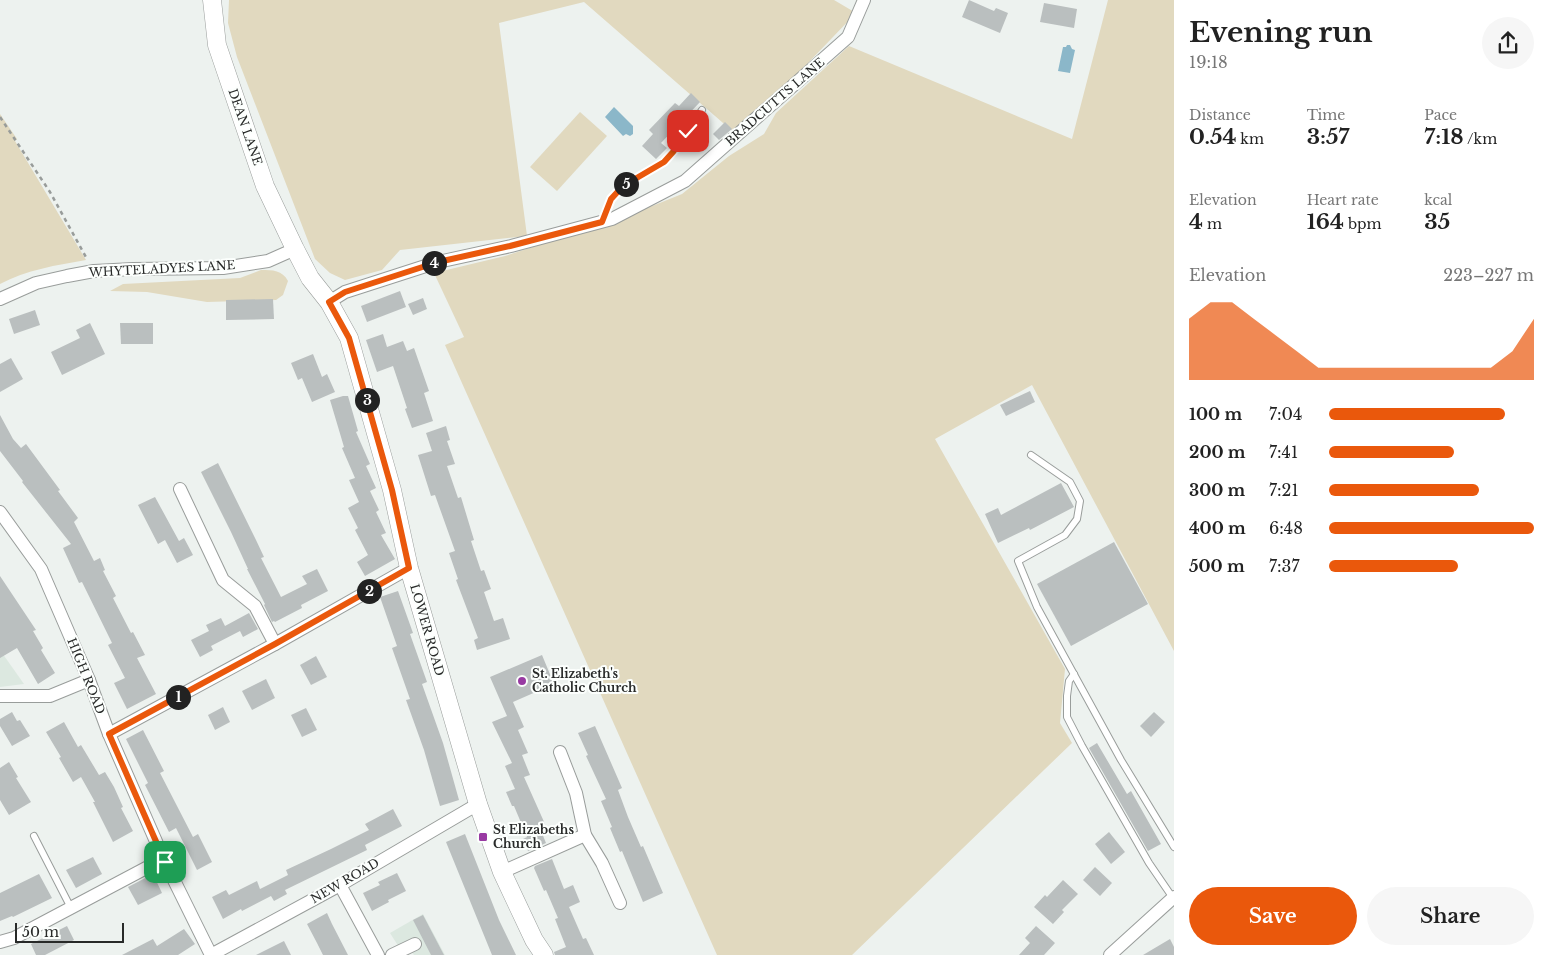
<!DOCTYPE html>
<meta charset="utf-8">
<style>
:root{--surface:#fff;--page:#f6f6f6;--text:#222;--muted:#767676;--accent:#ea580c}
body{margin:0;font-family:"Libre Baskerville",serif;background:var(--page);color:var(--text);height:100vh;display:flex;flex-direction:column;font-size:19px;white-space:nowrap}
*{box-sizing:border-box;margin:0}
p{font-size:16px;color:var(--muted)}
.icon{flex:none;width:28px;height:28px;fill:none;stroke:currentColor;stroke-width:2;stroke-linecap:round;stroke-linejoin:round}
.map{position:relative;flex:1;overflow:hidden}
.sheet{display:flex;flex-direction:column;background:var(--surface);width:375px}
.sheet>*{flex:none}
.scale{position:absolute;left:15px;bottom:12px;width:109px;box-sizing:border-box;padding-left:5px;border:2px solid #282a29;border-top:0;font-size:14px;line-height:18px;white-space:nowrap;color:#282a29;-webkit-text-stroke:4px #fcfffd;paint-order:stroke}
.pin{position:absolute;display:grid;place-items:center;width:42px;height:42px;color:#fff;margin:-21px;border-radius:10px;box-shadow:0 2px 8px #0006}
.km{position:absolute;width:25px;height:25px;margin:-12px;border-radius:50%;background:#222;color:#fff;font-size:14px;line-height:25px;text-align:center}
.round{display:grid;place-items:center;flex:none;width:52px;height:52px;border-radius:26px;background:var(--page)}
.head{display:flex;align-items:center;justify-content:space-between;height:85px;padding:0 15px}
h1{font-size:28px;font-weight:800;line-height:38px}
.metrics{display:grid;grid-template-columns:repeat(3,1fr);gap:8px;height:85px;padding:5px 15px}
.metrics div{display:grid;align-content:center}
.metrics b{font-size:21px;font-weight:800}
.metrics small{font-size:14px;font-weight:400}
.metrics p{font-size:14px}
.chart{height:140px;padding:10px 15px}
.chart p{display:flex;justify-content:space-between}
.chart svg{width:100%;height:90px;margin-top:5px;fill:var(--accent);opacity:.7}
.action{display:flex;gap:10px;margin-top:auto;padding:10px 15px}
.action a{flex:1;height:58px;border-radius:30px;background:var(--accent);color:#fff;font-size:20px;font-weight:800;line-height:58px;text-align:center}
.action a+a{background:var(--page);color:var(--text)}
ul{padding:0 15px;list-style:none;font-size:16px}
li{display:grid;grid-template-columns:80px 60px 1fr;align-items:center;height:38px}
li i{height:12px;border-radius:6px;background:var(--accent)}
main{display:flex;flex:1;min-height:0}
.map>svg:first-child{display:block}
.built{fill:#dce8e0}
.green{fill:#e1d9bf}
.water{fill:#8bb7c9}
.building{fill:#babfbf}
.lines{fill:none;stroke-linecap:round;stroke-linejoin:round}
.lane-casing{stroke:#999d9b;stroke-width:8}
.street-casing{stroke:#999d9b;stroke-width:14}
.secondary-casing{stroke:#999d9b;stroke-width:19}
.path{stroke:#989c9a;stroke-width:2.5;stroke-dasharray:4 4;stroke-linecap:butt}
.lane{stroke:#fff;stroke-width:6}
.street{stroke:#fff;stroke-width:12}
.secondary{stroke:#fff;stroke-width:18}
.route-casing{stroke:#fff;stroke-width:10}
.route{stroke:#ea580c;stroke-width:6}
.poi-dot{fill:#983aa2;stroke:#fcfffd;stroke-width:2}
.labels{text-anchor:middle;stroke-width:4;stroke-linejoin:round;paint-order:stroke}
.street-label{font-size:12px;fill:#282a29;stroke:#fcfffd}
.poi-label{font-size:12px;font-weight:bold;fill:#282a29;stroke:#fcfffd;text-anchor:start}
</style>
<main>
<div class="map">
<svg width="1174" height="955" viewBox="0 0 1174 955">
<rect width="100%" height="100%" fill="#edf2ef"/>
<!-- built -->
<g class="built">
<path d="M0,650L24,684L0,687Z"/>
<path d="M423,914L445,955H414L411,951L404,955L390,933Z"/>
</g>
<!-- green -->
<g class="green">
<path d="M229,0H834L856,13L738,136L584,2L499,23L527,236L400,250L382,270L345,280L330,273L315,259L237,57L228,23Z"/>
<path d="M1108,0H1174V651L1032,385L935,439L1065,669L1060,723L1072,743L852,955H717L445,345L464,337L434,273L505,256L620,219L682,194L729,156L764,134L776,113L849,46L1072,139Z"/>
<path d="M580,112L607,136L557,191L530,167Z"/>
<path d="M0,114L17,139L15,141L86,260C57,265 26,270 0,284Z"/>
<path d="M261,270C273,270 282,270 288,281L283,295L276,300L207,302L147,292L110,291L123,284L240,278Z"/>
</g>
<!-- water -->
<g class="water">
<path d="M1067,45H1070L1072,49L1075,50L1070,73L1058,71L1063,47H1066Z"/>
<path d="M614,107L633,126V134L630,136L626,134L623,136L605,117Z"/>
</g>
<!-- building -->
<g class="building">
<path d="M969,0L994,11L996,8L1008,13L1000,33L962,17Z"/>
<path d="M1044,3L1077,9L1074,28L1040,22Z"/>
<path d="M691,93L700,102L661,143L667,148L656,159L642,146L653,134L649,130L675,103L679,106Z"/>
<path d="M725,122L732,129L719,140L713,134Z"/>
<path d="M400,291L406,307L367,322L361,306Z"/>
<path d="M423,298L427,309L413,315L408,304Z"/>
<path d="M273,299L274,319L226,320V300Z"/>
<path d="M35,310L40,325L14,334L9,319Z"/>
<path d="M90,323L105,354L62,375L51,352L80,338L76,330Z"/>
<path d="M120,323H153V344H121Z"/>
<path d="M383,334L387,347L403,341L407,351L414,348L429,391L424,393L433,421L412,428L405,409L407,408L393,366L377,372L366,340Z"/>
<path d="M313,354L322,377L327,374L335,392L312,402L302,378L298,380L291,363Z"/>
<path d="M11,358L23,379L0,392V364Z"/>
<path d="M1030,391L1035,402L1006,416L1000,405Z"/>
<path d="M343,396H348L358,431L356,432L370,464L366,466L376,488L370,491L379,510L376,512L386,533L381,535L395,559L365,576L357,562L368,555L355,530L358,528L348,508L359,502L349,480L355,478L342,448L344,447L330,400Z"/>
<path d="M0,415L13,439L21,448L26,444L60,490L58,491L78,518L74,522L94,561L100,558L105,570L103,571L116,596L113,598L131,633L133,632L145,655L137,658L156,694L127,709L114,683L125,678L108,645L112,643L82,582L79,583L63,548L71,544L22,482L23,481L0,451Z"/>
<path d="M446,426L450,440L447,441L455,464L447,466L458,498L461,497L474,540L471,541L481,571L484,570L491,589L484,592L494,621L503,618L510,639L477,650L474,640L478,638L456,580L458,579L449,553L455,551L435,495L431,496L418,455L432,451L426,433Z"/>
<path d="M218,463L256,540L264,557L261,558L281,597L307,584L302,576L317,569L328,591L301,605L302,608L275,622L274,621L272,622L264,605L265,604L247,569H248L231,532L201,472Z"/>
<path d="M1061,483L1074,507L1030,530L1029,528L998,543L985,514L998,508L1001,515Z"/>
<path d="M155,497L179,541L184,538L193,555L177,563L165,540L158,544L138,505Z"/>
<path d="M1114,542L1148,604L1071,646L1037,584Z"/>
<path d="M0,576L36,630L33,631L43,648L41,650L55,673L38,684L17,648L0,658Z"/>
<path d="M398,591L413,633L410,634L427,682L422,684L443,743L459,800L440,806L424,750L406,700L410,699L392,648L397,646L380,597Z"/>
<path d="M249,613L258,629L243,637L240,631L211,646L213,650L200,657L191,640L209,631L206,625L221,618L225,626Z"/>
<path d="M542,655L554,684L513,702L524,727L518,730L528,753L522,755L530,775L524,777L545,824L539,826L546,843L528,851L523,839L527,837L514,806H512L506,792L515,789L505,766L512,763L492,722L507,716L490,677Z"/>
<path d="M316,656L327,677L311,685L300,665Z"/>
<path d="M266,679L275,698L252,710L242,691Z"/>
<path d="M223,707L230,722L215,730L208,715Z"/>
<path d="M306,708L317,730L302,737L291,715Z"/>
<path d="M12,712L17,721L20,720L30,736L12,746L0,726V719Z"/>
<path d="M1154,712L1165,722L1151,737L1140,726Z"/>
<path d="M64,722L78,747L81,745L99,775L105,772L114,787L123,807L121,808L133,831L113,842L93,802H95L81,777L73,782L59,758L61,757L46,732Z"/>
<path d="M595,726L622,788L618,790L628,817L641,847L643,846L663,893L643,902L622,851L620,852L610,828L612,827L601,801L606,799L586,756L588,755L578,733Z"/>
<path d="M143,730L164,771L160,773L193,837L198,834L212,862L197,870L176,828L169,832L145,785L148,783L126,739Z"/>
<path d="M1097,743L1127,794L1131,791L1161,844L1148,851L1089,748Z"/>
<path d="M9,762L18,777L16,778L31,802L9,815L0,800V768Z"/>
<path d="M393,809L402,826L365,845L367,850L285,890L287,894L274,901L271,896L242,911L241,909L223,919L212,897L226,890L229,895L257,881L260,889L288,875L286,870L331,849L369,830L365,824Z"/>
<path d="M1109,832L1125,852L1111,864L1095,844Z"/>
<path d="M465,834L499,920L516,955H492L446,842Z"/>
<path d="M93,857L102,874L76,888L66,870Z"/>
<path d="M552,859L564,889L573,885L580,902L569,907L583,939L586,938L594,955H555L554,952L566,947L555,919L558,918L546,890L544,891L534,868L535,866Z"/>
<path d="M1095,867L1112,883L1100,896L1083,880Z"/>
<path d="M397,873L406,891L388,900L389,902L372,911L363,893L380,885L378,882Z"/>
<path d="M39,874L52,898L13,917L12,916L0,921V893Z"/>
<path d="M153,874L162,893L138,905L128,887Z"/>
<path d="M1063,880L1078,894L1062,910L1064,912L1053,924L1034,907L1045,895L1047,897Z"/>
<path d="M327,913L332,924L348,955H323L317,943L307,924Z"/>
<path d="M423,915L444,955H431L413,920Z"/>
<path d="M67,926L74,940L45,955H36L31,944Z"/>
<path d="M1036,926L1055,943L1044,955H1019L1030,943L1025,938Z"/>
<path d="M184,929L195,944L178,955H122L153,939L157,946Z"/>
<path d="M1170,939L1174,947V955H1143Z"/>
<path d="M284,941L291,955H256Z"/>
</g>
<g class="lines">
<defs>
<g id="lane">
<path d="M603,221L611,199L623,186L664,162L673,153L702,110"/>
<path d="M1031,455L1070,482L1080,501L1077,519L1065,535L1018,561L1037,607L1121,760L1174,847"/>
<path d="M1074,674L1069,681L1067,696V717L1082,746L1149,863L1173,898"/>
<path d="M34,836L71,908"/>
</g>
<g id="street">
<path d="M0,299L36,283L67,276L94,271L133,269L223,268L268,261L295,249"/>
<path d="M329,302L345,292L438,262L511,246L612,219L685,181L848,37L864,0"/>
<path d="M180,489L223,580L255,606L275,644"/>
<path d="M0,512L41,569L89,680L109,734L165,862L211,955"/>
<path d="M0,696H50L89,680"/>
<path d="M109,734L275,644L409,568"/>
<path d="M560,752L576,793L585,835L602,863L620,903"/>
<path d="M502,872L585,835"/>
<path d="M340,885L378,955"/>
<path d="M0,942L14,938L148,867L165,862"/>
<path d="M211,955L340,885L478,804"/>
<path d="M392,955L415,944"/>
<path d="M1110,955L1174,897"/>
</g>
<path id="secondary" d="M212,0L217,45L265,186L295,249L310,278L329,302L349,338L392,490L409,568L478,804L502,872L534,940L544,955"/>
</defs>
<!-- lane casing -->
<use href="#lane" class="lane-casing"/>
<!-- street casing -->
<use href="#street" class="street-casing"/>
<!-- secondary casing -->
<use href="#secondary" class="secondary-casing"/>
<!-- path -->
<path class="path" d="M0,117L50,192L87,259"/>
<!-- lane -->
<use href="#lane" class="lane"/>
<!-- street -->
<use href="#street" class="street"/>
<!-- secondary -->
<use href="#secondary" class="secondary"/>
</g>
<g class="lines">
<defs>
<path id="route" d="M165,862L109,734L275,644L409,568L392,490L349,338L329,302L345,292L438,262L510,246L602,222L611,199L623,186L664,162L673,152L688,131"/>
</defs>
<!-- route casing -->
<use href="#route" class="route-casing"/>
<!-- route -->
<use href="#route" class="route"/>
</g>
<!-- markers -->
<g class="poi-dot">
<circle cx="522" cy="681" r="5"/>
<rect x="478" y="832" width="10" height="10" rx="2.5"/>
</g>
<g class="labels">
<!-- street labels -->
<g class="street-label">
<text transform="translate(775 102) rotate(-41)" y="4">BRADCUTTS LANE</text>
<text transform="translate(245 127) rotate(71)" y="4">DEAN LANE</text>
<text transform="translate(162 269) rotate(-3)" y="4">WHYTELADYES LANE</text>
<text transform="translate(427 630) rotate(74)" y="4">LOWER ROAD</text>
<text transform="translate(86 676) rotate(68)" y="4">HIGH ROAD</text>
<text transform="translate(345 881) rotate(-30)" y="4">NEW ROAD</text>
</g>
<!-- poi labels -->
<g class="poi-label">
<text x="532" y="678">St. Elizabeth's<tspan x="532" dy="14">Catholic Church</tspan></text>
<text x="493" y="834">St Elizabeths<tspan x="493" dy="14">Church</tspan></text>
</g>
</g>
</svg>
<div class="scale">50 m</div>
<div class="pin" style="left:165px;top:862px;background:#1e9e55"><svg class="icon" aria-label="arrive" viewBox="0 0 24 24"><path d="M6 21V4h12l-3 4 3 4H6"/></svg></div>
<div class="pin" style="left:688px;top:131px;background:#d93025"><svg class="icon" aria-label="check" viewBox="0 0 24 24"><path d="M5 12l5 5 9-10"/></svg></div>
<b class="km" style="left:178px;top:697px">1</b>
<b class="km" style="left:369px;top:591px">2</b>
<b class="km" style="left:367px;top:400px">3</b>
<b class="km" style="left:434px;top:263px">4</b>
<b class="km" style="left:626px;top:184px">5</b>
</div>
<section class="sheet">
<div class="head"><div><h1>Evening run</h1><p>19:18</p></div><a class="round"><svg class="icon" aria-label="share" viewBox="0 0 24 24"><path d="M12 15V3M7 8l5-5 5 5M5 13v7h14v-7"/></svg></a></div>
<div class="metrics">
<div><p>Distance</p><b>0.54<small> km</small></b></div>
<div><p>Time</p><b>3:57</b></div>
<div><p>Pace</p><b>7:18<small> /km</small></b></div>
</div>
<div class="metrics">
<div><p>Elevation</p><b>4<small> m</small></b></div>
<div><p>Heart rate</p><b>164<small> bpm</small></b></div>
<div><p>kcal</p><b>35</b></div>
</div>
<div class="chart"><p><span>Elevation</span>223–227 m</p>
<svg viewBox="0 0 160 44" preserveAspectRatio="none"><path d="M0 44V14L10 6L20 6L30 14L40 22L50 30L60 38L70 38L80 38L90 38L100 38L110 38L120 38L130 38L140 38L150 30L160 14V44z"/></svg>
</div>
<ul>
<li><b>100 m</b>7:04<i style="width:86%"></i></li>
<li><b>200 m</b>7:41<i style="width:61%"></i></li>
<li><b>300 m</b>7:21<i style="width:73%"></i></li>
<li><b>400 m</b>6:48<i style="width:100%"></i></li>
<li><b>500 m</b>7:37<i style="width:63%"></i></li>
</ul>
<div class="action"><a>Save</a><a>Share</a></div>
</section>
</main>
